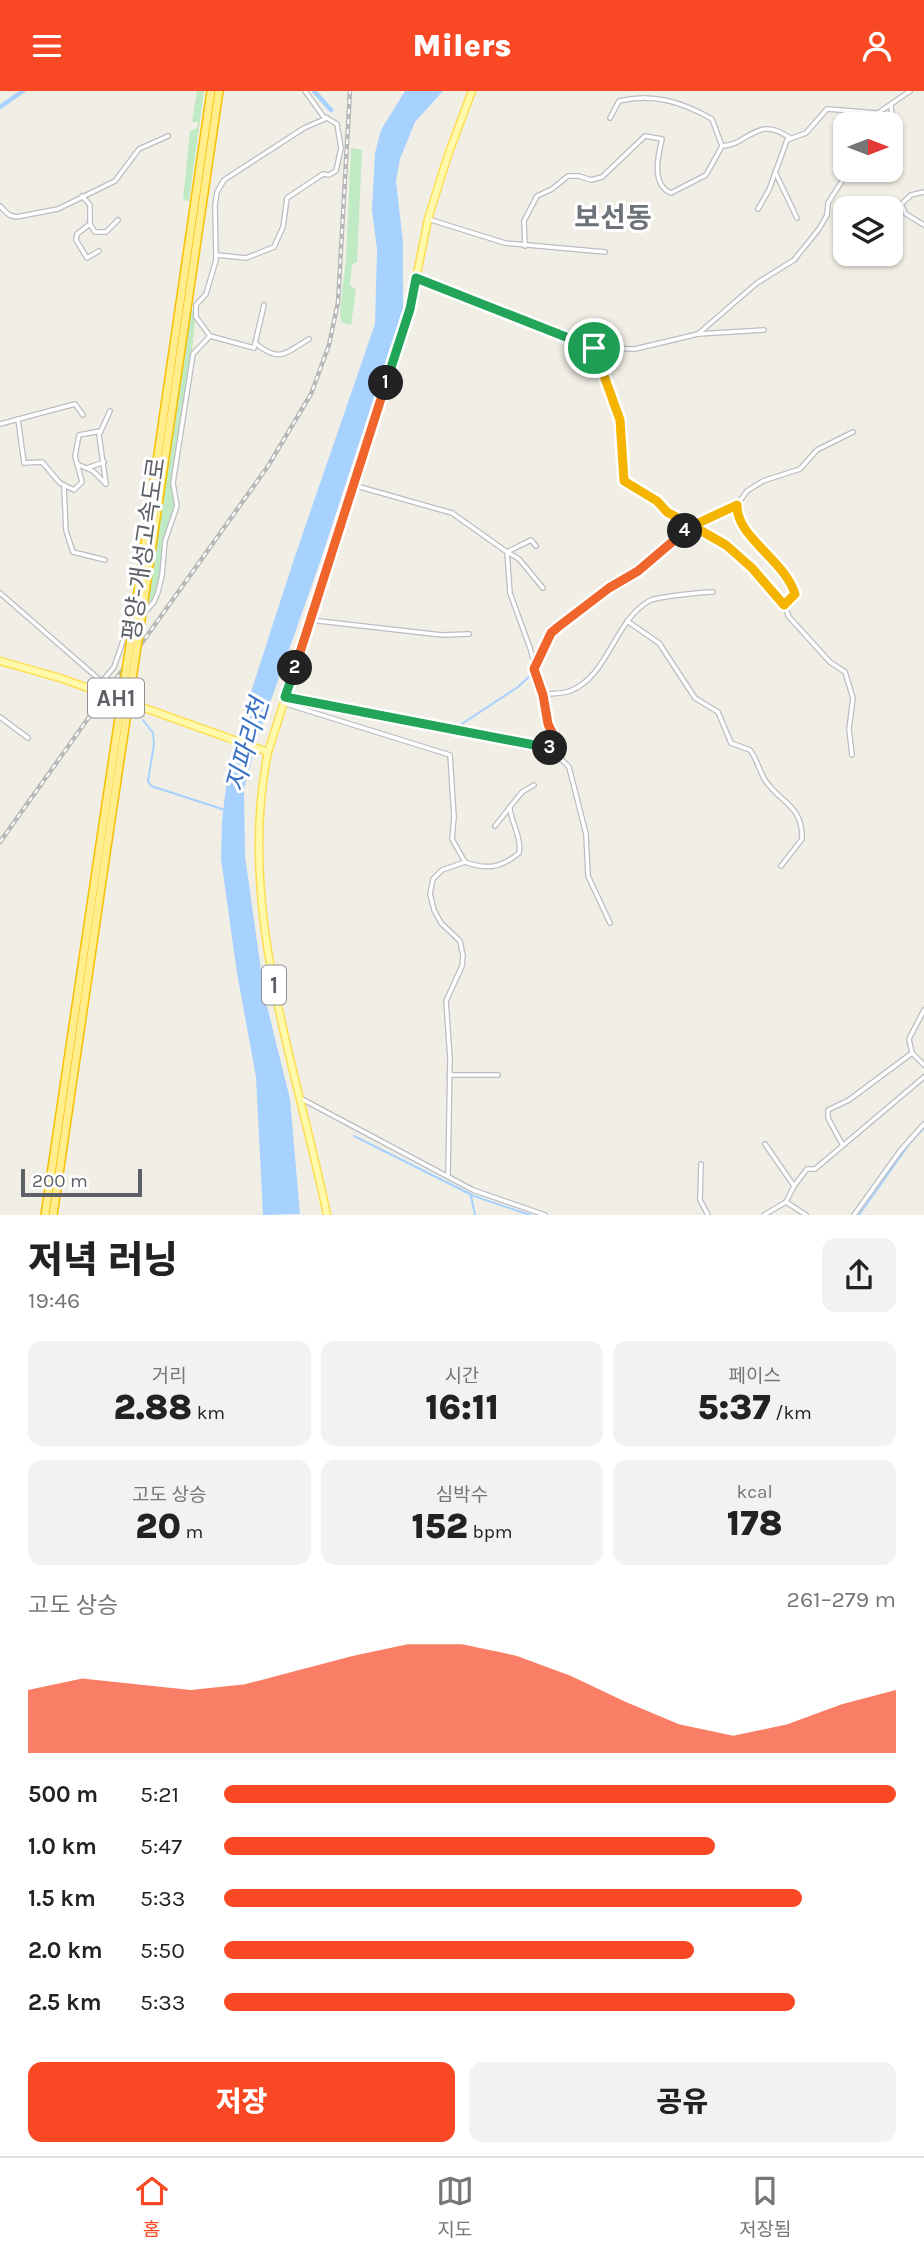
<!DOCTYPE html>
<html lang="ko">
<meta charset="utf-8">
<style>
:root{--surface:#fff;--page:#f2f2f2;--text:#222;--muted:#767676;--line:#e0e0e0;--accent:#f94824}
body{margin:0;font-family:Karla,"Noto Sans KR",sans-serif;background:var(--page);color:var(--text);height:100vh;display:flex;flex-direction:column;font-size:26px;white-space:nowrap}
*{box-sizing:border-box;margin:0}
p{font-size:23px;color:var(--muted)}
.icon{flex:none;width:38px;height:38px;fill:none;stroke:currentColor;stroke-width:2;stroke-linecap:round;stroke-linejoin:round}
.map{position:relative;height:1124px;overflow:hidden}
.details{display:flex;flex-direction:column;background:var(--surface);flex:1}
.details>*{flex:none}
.needle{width:46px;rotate:90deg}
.controls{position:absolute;left:833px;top:21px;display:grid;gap:14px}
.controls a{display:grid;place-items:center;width:70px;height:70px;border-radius:14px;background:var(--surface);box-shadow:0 2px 5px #0004;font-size:35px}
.scale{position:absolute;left:21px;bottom:18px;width:121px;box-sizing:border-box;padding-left:7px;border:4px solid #5d6167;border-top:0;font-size:19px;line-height:24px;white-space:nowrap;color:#5d6167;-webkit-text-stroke:5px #fff;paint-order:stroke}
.pin{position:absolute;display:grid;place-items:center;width:60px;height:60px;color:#fff;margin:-30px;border:4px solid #fff;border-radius:50%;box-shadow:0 2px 7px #0007}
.km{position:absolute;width:35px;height:35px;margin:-18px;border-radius:50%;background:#222;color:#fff;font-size:19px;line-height:35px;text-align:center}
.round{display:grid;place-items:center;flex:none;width:74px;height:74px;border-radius:14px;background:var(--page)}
.overview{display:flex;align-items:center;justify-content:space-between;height:119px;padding:0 28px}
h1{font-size:38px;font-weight:800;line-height:52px}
.stats{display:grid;grid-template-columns:repeat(3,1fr);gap:10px;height:119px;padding:7px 28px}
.stats div{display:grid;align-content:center;border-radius:14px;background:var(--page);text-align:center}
.stats b{font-size:35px;font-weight:800}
.stats small{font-size:19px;font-weight:400}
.stats p{font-size:19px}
.chart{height:196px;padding:14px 28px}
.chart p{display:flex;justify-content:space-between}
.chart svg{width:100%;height:126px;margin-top:7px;fill:var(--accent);opacity:.7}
.button{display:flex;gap:14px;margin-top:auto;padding:14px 28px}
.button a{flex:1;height:80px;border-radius:14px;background:var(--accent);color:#fff;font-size:28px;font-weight:800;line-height:80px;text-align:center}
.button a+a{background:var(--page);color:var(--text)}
ul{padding:0 28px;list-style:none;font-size:23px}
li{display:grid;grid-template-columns:112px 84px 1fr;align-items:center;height:52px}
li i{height:18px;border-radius:9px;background:var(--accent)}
header{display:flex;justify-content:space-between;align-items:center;height:91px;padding:0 28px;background:var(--accent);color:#fff;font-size:32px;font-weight:800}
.tabs{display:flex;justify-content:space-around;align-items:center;height:98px;border-top:2px solid var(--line);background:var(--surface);font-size:19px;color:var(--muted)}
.tabs a{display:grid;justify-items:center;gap:4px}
.tabs .active{color:var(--accent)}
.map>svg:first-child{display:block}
.green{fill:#c0eac4}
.water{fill:#a7d1ff}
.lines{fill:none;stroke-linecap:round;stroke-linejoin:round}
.stream{stroke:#a7d1ff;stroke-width:2}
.canal{stroke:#a7d1ff;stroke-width:4.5}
.minor-casing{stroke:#babdc2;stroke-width:6}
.primary-casing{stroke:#fede51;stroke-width:9}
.motorway-casing{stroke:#f6c000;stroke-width:10}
.minor{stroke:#fff;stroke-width:3.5}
.primary{stroke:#fff9ac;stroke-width:6}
.motorway{stroke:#ffed8e;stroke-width:7}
.rail-casing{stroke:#b7b8b8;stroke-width:4.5}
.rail{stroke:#fff;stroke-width:2;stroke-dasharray:5;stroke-linecap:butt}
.motorway-bridge-casing{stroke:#f6c000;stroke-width:10;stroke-linecap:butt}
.motorway-bridge{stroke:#ffed8e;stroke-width:7}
.split-1-casing{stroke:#fff;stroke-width:14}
.split-2-casing{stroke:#fff;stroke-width:14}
.split-3-casing{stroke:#fff;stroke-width:14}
.split-4-casing{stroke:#fff;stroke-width:14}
.split-5-casing{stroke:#fff;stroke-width:14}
.split-6-casing{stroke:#fff;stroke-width:14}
.split-1{stroke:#22a559;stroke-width:9}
.split-2{stroke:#f0652b;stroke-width:9}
.split-3{stroke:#22a559;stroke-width:9}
.split-4{stroke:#f0652b;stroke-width:9}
.split-5{stroke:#f5b400;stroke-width:9}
.split-6{stroke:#f5b400;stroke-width:9}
.labels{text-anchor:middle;stroke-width:6;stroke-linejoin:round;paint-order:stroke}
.shield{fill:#fff;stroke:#8e9095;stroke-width:2}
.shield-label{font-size:23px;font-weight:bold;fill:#5d6167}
.street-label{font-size:24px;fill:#5d6167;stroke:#fff}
.water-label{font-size:26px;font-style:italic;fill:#3c72c5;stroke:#fff}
.quarter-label{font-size:28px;font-weight:bold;fill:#6e7379;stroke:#fff}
</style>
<header><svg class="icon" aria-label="menu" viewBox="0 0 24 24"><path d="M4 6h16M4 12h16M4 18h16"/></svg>Milers<svg class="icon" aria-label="person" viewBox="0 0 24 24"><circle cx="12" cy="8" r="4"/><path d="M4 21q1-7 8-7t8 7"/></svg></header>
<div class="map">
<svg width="924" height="1124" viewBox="0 0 924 1124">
<rect width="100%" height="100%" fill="#f1efe5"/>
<!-- green -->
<g class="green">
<path d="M197,0H204L189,110L183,109L190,40L197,37L198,31H192Z"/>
<path d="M351,57L362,59L357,171L352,173L350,194L356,199L351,234L341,231L340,220L346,168Z"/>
<path d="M189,218H192L195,230L192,261L173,386L175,417L163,453L162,481L157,498L152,510L148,513Z"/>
</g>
<!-- water -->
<path class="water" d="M405,0H443L415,31L400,68L396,90L403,152V218L319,474L259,643L244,698L245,765L265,907L290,1008L300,1123L263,1124L256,986L237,882L221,768L222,731L229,669L294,468L375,233L377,158L372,119L375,62L381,39Z"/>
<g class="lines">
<!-- stream -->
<g class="stream">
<path d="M625,490L693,437L733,418"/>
<path d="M538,577L556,542L609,502"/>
<path d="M292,603L555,655"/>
<path d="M143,629L153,642L154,653L148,690L151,695L225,719"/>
<path d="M457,636L518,596L534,581"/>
<path d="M354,1045L474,1105L530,1124"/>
<path d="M471,1105L475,1124"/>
<path d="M859,1124L910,1052L924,1037"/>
</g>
<!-- canal -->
<g class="canal">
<path d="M314,0L331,19"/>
<path d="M0,16L23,0"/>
</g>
<defs>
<g id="minor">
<path d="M891,15L896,65L892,77"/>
<path d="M873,33L878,22"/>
<path d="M722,55C749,54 757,23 790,47"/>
<path d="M775,81L797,127"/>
<path d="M82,105L90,114V133L95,141H106L118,129"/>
<path d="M901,113L906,123L924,134"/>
<path d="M0,115L9,124L16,126L58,118L115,90L139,58L168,45"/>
<path d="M758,118L769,99L787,49L806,42L827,18L878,22L910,0"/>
<path d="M895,119L911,104L924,101"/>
<path d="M428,128L505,152L605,161"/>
<path d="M90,133L77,143L76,149L87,167L99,160"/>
<path d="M525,155L524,130L537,105L552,98L568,85H579L591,89L602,86L645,45L662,48C658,64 651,94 671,102L706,84L722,55L712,28C682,11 654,2 619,10L610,27"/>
<path d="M217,164L246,167L274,156L283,136L287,107L323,83L329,84L336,80L341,57L337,33L323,25L305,0"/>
<path d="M416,187L595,257L635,258L698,243L757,192L794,169L819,138L827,124L828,112L849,79"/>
<path d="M264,214L254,257L210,245L196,226V214L206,203L216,169L215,114L217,101L224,89L304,37L327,27"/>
<path d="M698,243L764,239"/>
<path d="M255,252C280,272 284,263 309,248"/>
<path d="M595,257L620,329L624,390L657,410L667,421L726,454L752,477L784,514L789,526L830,571L845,581L853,607L849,638L852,664"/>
<path d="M18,328L24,372L42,371L60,392L74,399L82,391L75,365L79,344L101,340"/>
<path d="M0,333L75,313L83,324"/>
<path d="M77,373L93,380L106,393"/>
<path d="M87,377L104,371"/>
<path d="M106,393L99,344L110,320"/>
<path d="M353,394L452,422L507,461L510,502L530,557L543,604L548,633L558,654V665L569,676L586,743L588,785L610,832"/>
<path d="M64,396L66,440L73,461L105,469"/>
<path d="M536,455L531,449L507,461L519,468L543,497"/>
<path d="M0,502L101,590"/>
<path d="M784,514L795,503V499L779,473L745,439L737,414L747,400L763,390L800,378L817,359L853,341"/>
<path d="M310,529L442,544L469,543"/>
<path d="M627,530L659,552L695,607L718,621L731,652L750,659C757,668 759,679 765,689C780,712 803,714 802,748L781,775"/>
<path d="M534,578L551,542L558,536L638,479L692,434L737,414"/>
<path d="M95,599L114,576L125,544L154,511L158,501L162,484L165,450L177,415L173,392L193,263L210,245"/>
<path d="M543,604C552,602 562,603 570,600C608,586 614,530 649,510C655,506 703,501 713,501"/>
<path d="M285,606L557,659"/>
<path d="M283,612L450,664L454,726L452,748L465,771C487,779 501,777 519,762C522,748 512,733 510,718"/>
<path d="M0,626L28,647"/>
<path d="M495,735L522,701L534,694"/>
<path d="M924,919L909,948L912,962L924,974"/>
<path d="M449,984H498"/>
<path d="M300,1007L473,1099L545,1124"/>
<path d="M765,1053L794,1095"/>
<path d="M842,1053L828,1027V1019L849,1009L912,962"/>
<path d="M701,1073L700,1109L708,1124"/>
<path d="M448,1084L450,968L446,910L462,875L463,865L460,850L441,832L434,819L430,803L433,788L442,779L465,771"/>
<path d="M786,1111L806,1124"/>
<path d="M764,1124L786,1111L794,1095L807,1078H815L924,986"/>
<path d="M854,1124L900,1060L924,1033"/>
</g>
<g id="primary">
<path d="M0,570L60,587L268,661"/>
<path d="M327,1124C296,972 236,817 268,661L410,218L428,128L448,64L472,0"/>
</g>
<g id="motorway">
<path d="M138,500L211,0"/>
<path d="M145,502L219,0"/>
<path d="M45,1124L101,747"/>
<path d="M53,1124L108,749"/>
</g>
</defs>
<!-- minor casing -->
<use href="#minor" class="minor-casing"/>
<!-- primary casing -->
<use href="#primary" class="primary-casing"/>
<!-- motorway casing -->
<use href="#motorway" class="motorway-casing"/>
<!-- minor -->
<use href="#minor" class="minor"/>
<!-- primary -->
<use href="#primary" class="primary"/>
<!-- motorway -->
<use href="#motorway" class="motorway"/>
<defs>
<path id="rail" d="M0,751L268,375L311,303L329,254L338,211L350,0"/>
</defs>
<!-- rail casing -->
<use href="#rail" class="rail-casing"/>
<!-- rail -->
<use href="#rail" class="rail"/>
<defs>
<g id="motorway-bridge">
<path d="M101,747L138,500"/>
<path d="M108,749L145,502"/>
</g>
</defs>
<!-- motorway-bridge casing -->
<use href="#motorway-bridge" class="motorway-bridge-casing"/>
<!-- motorway-bridge -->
<use href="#motorway-bridge" class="motorway-bridge"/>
</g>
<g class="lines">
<defs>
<path id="split-1" d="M386,292L410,218L416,187L594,257"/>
<path id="split-2" d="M295,577L386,292"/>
<path id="split-3" d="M295,577L285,606L550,657"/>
<path id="split-4" d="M550,657L557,659L558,654L548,633L543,604L534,578L551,542L558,536L609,497L638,480L685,440"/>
<path id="split-5" d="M685,440L692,435L737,414C736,446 785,469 795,503L784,514L752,477L726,454L698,438"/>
<path id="split-6" d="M594,257L620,329L624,390L657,410L667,421L698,438"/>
</defs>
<!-- split-1 casing -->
<use href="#split-1" class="split-1-casing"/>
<!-- split-2 casing -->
<use href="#split-2" class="split-2-casing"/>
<!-- split-3 casing -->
<use href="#split-3" class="split-3-casing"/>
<!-- split-4 casing -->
<use href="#split-4" class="split-4-casing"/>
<!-- split-5 casing -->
<use href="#split-5" class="split-5-casing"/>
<!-- split-6 casing -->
<use href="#split-6" class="split-6-casing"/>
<!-- split-1 -->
<use href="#split-1" class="split-1"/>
<!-- split-2 -->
<use href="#split-2" class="split-2"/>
<!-- split-3 -->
<use href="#split-3" class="split-3"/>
<!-- split-4 -->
<use href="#split-4" class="split-4"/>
<!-- split-5 -->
<use href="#split-5" class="split-5"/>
<!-- split-6 -->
<use href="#split-6" class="split-6"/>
</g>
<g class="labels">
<!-- shield labels -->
<g class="shield">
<rect x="88" y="587.5" width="56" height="39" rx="5"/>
<rect x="262" y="874.5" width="24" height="39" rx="5"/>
</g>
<g class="shield-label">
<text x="116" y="615">AH1</text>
<text x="274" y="902">1</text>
</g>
<!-- street labels -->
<g class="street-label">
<text transform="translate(144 458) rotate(-82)" y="8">평양-개성고속도로</text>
</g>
<!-- water labels -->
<g class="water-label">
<text transform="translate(247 654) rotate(-74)" y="9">지파리천</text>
</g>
<!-- quarter labels -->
<g class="quarter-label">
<text x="613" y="136">보선동</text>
</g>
</g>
</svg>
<div class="controls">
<a><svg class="needle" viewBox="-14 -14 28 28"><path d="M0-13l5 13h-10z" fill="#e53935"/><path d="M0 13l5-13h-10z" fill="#767676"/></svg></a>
<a><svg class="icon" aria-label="layers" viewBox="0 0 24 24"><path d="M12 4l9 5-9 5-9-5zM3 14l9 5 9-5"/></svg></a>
</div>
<div class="scale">200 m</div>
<div class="pin" style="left:594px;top:257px;background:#1e9e55"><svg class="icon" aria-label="arrive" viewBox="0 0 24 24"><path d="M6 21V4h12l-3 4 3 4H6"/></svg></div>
<b class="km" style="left:386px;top:292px">1</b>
<b class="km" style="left:295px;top:577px">2</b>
<b class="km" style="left:550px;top:657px">3</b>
<b class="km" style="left:685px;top:440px">4</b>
</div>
<section class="details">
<div class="overview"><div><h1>저녁 러닝</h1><p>19:46</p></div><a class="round"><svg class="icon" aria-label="share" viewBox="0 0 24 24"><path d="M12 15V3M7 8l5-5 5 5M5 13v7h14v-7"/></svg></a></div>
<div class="stats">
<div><p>거리</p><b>2.88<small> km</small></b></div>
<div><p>시간</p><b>16:11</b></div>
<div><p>페이스</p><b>5:37<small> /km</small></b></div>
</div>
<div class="stats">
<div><p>고도 상승</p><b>20<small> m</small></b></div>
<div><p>심박수</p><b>152<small> bpm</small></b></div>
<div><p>kcal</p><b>178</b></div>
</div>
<div class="chart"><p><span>고도 상승</span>261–279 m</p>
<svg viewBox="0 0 160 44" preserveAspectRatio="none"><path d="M0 44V22L10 18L20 20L30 22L40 20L50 15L60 10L70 6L80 6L90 10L100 17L110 26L120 34L130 38L140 34L150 27L160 22V44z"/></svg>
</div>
<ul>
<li><b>500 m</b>5:21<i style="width:100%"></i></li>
<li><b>1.0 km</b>5:47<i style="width:73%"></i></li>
<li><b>1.5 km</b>5:33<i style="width:86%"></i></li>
<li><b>2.0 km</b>5:50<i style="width:70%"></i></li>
<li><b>2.5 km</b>5:33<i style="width:85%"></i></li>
</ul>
<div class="button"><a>저장</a><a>공유</a></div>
</section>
<nav class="tabs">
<a class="active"><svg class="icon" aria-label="home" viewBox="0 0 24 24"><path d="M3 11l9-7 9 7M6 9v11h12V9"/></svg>홈</a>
<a><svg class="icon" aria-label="map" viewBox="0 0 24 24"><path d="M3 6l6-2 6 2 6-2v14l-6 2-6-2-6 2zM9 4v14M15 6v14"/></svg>지도</a>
<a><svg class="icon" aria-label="saved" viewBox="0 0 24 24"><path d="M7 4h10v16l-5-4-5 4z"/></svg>저장됨</a>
</nav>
